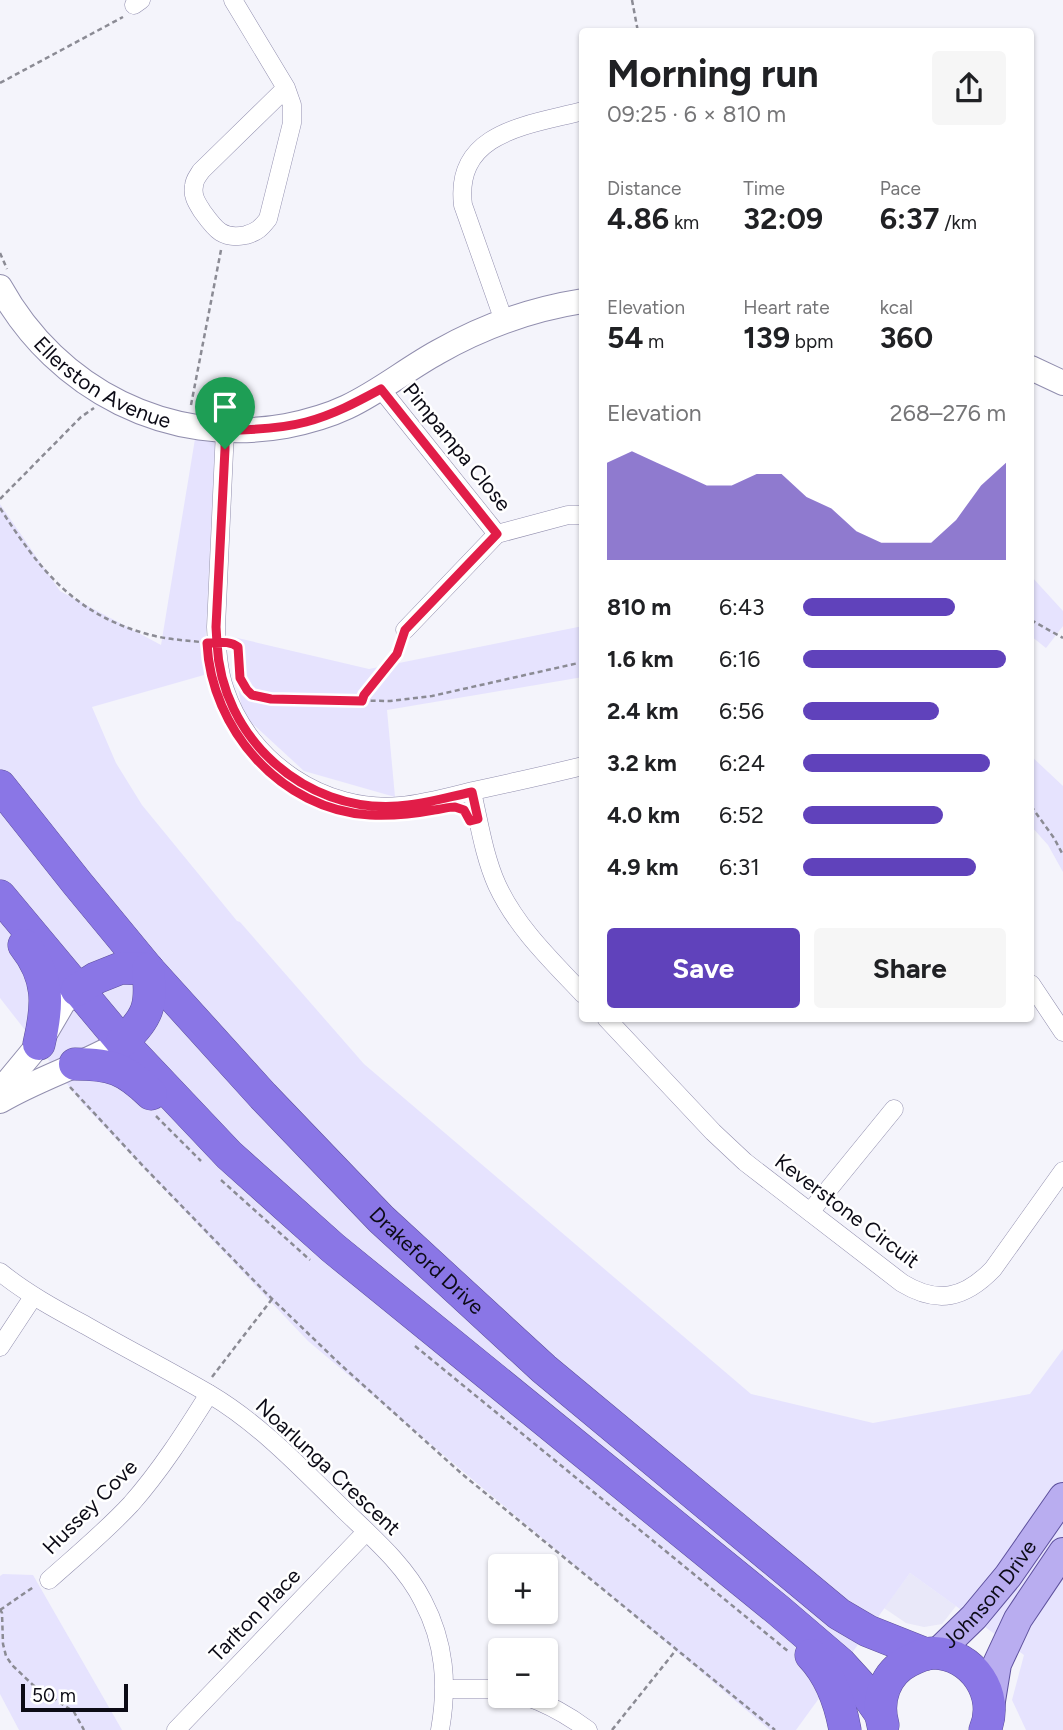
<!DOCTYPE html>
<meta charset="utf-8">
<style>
:root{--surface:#fff;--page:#f6f6f6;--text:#202124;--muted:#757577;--accent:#6042bb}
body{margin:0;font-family:Figtree,sans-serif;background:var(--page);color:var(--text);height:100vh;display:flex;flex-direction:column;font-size:26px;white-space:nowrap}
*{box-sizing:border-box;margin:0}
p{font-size:23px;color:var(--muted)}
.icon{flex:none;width:38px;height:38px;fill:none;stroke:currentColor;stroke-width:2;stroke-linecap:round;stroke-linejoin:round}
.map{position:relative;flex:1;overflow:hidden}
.sheet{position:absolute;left:579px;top:28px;width:455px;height:994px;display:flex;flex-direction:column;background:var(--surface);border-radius:7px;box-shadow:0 2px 5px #0004}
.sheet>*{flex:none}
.buttons{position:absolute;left:488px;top:1554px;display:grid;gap:14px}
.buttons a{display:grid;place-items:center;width:70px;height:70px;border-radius:7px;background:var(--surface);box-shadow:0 2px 5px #0004;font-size:35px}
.scale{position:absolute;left:21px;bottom:18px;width:107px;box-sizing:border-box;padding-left:7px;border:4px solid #0c0b16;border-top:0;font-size:19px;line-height:24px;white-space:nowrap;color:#0c0b16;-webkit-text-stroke:5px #fff;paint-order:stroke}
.pin{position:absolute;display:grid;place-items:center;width:60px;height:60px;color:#fff;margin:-72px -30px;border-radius:50% 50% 50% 0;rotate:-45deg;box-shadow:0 0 7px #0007}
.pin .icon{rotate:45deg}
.round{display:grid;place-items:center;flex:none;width:74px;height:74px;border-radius:7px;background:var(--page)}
.headline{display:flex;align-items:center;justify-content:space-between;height:119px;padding:0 28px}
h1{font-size:38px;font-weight:700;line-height:52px}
.stats{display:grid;grid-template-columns:repeat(3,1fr);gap:10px;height:119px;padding:7px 28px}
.stats div{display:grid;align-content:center}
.stats b{font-size:30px;font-weight:700}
.stats small{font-size:19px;font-weight:400}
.stats p{font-size:19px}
.chart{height:196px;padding:14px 28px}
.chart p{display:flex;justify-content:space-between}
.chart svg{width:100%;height:126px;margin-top:7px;fill:var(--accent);opacity:.7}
.primary-button{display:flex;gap:14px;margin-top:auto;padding:14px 28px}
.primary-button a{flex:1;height:80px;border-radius:7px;background:var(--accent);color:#fff;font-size:28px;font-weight:700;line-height:80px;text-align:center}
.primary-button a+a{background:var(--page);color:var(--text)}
ul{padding:0 28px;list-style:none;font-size:23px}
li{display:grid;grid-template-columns:112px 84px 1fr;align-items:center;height:52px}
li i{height:18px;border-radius:9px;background:var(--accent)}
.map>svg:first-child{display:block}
.built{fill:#e9e8f9}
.green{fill:#e6e3fe}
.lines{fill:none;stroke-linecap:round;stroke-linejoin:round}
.street-casing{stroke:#918eae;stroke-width:19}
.secondary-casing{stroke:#918eae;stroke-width:26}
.primary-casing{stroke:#5e519d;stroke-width:30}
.highway-casing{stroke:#5e519d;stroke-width:33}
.path{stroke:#8b8b94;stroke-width:2.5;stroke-dasharray:5 3.5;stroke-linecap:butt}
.street{stroke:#fff;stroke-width:18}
.secondary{stroke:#fff;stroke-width:24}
.primary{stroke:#b9adf0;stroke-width:28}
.highway{stroke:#8a76e6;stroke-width:32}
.route-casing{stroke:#fff;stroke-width:14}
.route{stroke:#e11d48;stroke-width:9}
.labels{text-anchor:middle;stroke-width:5;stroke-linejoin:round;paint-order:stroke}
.street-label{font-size:21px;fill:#0c0b16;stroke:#fff}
</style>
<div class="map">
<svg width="1063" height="1730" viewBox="0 0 1063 1730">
<rect width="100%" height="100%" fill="#f4f4fb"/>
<!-- built -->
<path class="built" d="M910,1573L956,1606L942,1624L924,1627L906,1623L884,1608Z"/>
<!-- green -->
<g class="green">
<path d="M195,439L215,441L204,675L92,707L116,763L142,805L237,921L240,922L364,1064L751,1394L873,1423L1030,1394L1063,1349V1730H1026L1012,1700L1024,1655L910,1573L796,1730H770L308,1341L82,1103L0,998V504L60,591L161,645Z"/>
<path d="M1031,576L1063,611V626L1046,648L1031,636Z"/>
<path d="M583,626V677L387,710L395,797L304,771L243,715L229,636L369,669Z"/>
<path d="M1031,756L1063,786V872L1048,845L1031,826Z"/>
<path d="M3,1574L33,1575L122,1730H19L0,1694V1576Z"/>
</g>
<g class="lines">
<defs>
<g id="street">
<path d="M233,0L286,88L292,105V123L268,219C261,228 257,232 246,235C222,240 215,229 202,211C197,203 192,196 194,186C194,180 198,176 201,171L286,88"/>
<path d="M134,5L141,0"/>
<path d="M504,321L463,205C454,131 530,125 583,111"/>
<path d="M381,389L497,534"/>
<path d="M225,430L216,627C217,649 218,670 225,690C249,762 324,813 400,806C424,804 449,797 473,791C510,783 546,775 583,766"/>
<path d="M405,630L497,534L568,515H583"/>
<path d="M472,792C479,822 484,856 497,885C517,928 551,960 583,994"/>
<path d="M1031,984L1063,1032"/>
<path d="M606,1018L713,1132L745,1162L902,1283C938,1305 965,1298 993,1269L1063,1171"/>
<path d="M810,1212L894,1109"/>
<path d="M0,1272C26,1293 55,1309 85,1325C127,1349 170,1371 211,1395C261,1425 302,1469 343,1509C372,1537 405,1565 423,1601C445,1643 448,1685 440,1730"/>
<path d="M0,1347L33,1297"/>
<path d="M49,1580C77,1555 106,1531 131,1504C161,1470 185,1432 209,1394"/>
<path d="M445,1689H492L500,1691"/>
<path d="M525,1696C548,1704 568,1715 588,1730"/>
<path d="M176,1730L366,1532"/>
</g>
<g id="secondary">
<path id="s1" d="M0,287C57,390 169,447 286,426C306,422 328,416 347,407C379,392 407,369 438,352C482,327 532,309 583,301"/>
<path d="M1031,368L1063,383"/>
<path d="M0,1091L39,1044L63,1003L77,990"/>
<path d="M0,1101C39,1078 83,1065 122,1042"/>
</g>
<g id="primary">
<path id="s2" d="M937,1653L974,1617L1008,1576L1063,1497"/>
<path d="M990,1707L997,1664L1018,1619L1063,1552"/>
</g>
<g id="highway">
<path id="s3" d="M0,786L77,883L148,969L263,1096L381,1219L544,1369L839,1614L868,1631L926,1654"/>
<path d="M0,896L122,1042L229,1155L333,1248L778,1610L840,1663L861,1686L880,1713"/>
<path d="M24,945C50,978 48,1005 39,1044"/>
<path d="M77,990L96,978L121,968L148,969"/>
<path d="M122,1042C149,1017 152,1005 148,969"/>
<path d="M75,1064C112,1064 125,1069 151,1094"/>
<path d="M811,1655C831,1676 840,1702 845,1730"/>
<path d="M883,1725C876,1700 885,1673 909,1661C917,1657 925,1653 934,1653C973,1654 1000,1695 985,1730"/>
</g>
</defs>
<!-- street casing -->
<use href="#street" class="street-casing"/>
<!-- secondary casing -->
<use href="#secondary" class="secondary-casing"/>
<!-- primary casing -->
<use href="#primary" class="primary-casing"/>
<!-- highway casing -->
<use href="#highway" class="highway-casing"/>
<!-- path -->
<g class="path">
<path d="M632,0L638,32"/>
<path d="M0,83L123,17"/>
<path d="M0,253L7,269"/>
<path d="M191,405L221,250"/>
<path d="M0,499L81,417L94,408"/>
<path d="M0,508C39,569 74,614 147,634C164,639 182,640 200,642"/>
<path d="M1031,620L1063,638"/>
<path d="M231,643L235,644L238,647C240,676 236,694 271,699L390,701L432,696L583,662"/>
<path d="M362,701L364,695L397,654L401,643"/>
<path d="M1031,806L1054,838L1063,855"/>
<path d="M70,1087L143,1166L265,1292L341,1365L462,1474L775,1730"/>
<path d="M156,1116L201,1161"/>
<path d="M221,1180L310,1260"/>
<path d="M415,1346L789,1652"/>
<path d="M212,1377L272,1299"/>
<path d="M0,1609L2,1613L3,1644L6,1656L12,1665L33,1685L74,1712L84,1730"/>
<path d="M0,1610L35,1586"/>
<path d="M612,1730L676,1650"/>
</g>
<!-- street -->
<use href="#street" class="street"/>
<!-- secondary -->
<use href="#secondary" class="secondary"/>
<!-- primary -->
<use href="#primary" class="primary"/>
<!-- highway -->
<use href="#highway" class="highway"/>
</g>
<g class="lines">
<defs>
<path id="route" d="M225,449L216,627L217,643C221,737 304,813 398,806C423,805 448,797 472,792L478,819L470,821L464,810L455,807C448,807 442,809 434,810C413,814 391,816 370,815C281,810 211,729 207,643C217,643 230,640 238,647L240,678L247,690L252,695L271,699L362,701L364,695L397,654L405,630L497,534L381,389C357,402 333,415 306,422C280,429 252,430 225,430V449"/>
</defs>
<!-- route casing -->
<use href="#route" class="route-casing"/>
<!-- route -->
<use href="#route" class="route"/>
</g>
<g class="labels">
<!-- street labels -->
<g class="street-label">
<text dy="7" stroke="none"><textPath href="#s1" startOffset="144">Ellerston Avenue</textPath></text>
<text transform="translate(457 447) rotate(51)" y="7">Pimpampa Close</text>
<text transform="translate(847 1211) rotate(37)" y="7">Keverstone Circuit</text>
<text dy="7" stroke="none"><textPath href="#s3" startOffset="639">Drakeford Drive</textPath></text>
<text transform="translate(328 1467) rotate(43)" y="7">Noarlunga Crescent</text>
<text transform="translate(90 1507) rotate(-45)" y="7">Hussey Cove</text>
<text dy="7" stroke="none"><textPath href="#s2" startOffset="79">Johnson Drive</textPath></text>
<text transform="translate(255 1615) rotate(-46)" y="7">Tarlton Place</text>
</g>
</g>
</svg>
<div class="buttons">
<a>+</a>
<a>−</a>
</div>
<div class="scale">50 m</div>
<div class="pin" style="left:225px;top:449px;background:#1e9e55"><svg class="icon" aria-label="arrive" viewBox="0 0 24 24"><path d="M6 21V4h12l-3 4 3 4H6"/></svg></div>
<section class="sheet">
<div class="headline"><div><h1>Morning run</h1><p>09:25 · 6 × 810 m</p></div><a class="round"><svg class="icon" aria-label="share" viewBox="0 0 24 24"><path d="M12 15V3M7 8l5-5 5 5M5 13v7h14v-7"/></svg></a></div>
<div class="stats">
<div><p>Distance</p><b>4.86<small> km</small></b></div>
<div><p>Time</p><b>32:09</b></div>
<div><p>Pace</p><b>6:37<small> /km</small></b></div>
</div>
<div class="stats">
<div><p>Elevation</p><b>54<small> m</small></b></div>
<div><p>Heart rate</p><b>139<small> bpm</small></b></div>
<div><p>kcal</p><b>360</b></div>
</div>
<div class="chart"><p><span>Elevation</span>268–276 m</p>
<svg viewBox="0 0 160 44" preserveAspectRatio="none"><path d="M0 44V10L10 6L20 10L30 14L40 18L50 18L60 14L70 14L80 22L90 26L100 34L110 38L120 38L130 38L140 30L150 18L160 10V44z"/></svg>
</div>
<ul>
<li><b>810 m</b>6:43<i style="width:75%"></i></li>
<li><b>1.6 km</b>6:16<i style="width:100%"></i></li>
<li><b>2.4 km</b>6:56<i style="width:67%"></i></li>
<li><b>3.2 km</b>6:24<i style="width:92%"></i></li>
<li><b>4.0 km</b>6:52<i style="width:69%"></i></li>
<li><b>4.9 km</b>6:31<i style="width:85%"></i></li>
</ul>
<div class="primary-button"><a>Save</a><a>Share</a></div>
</section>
</div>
